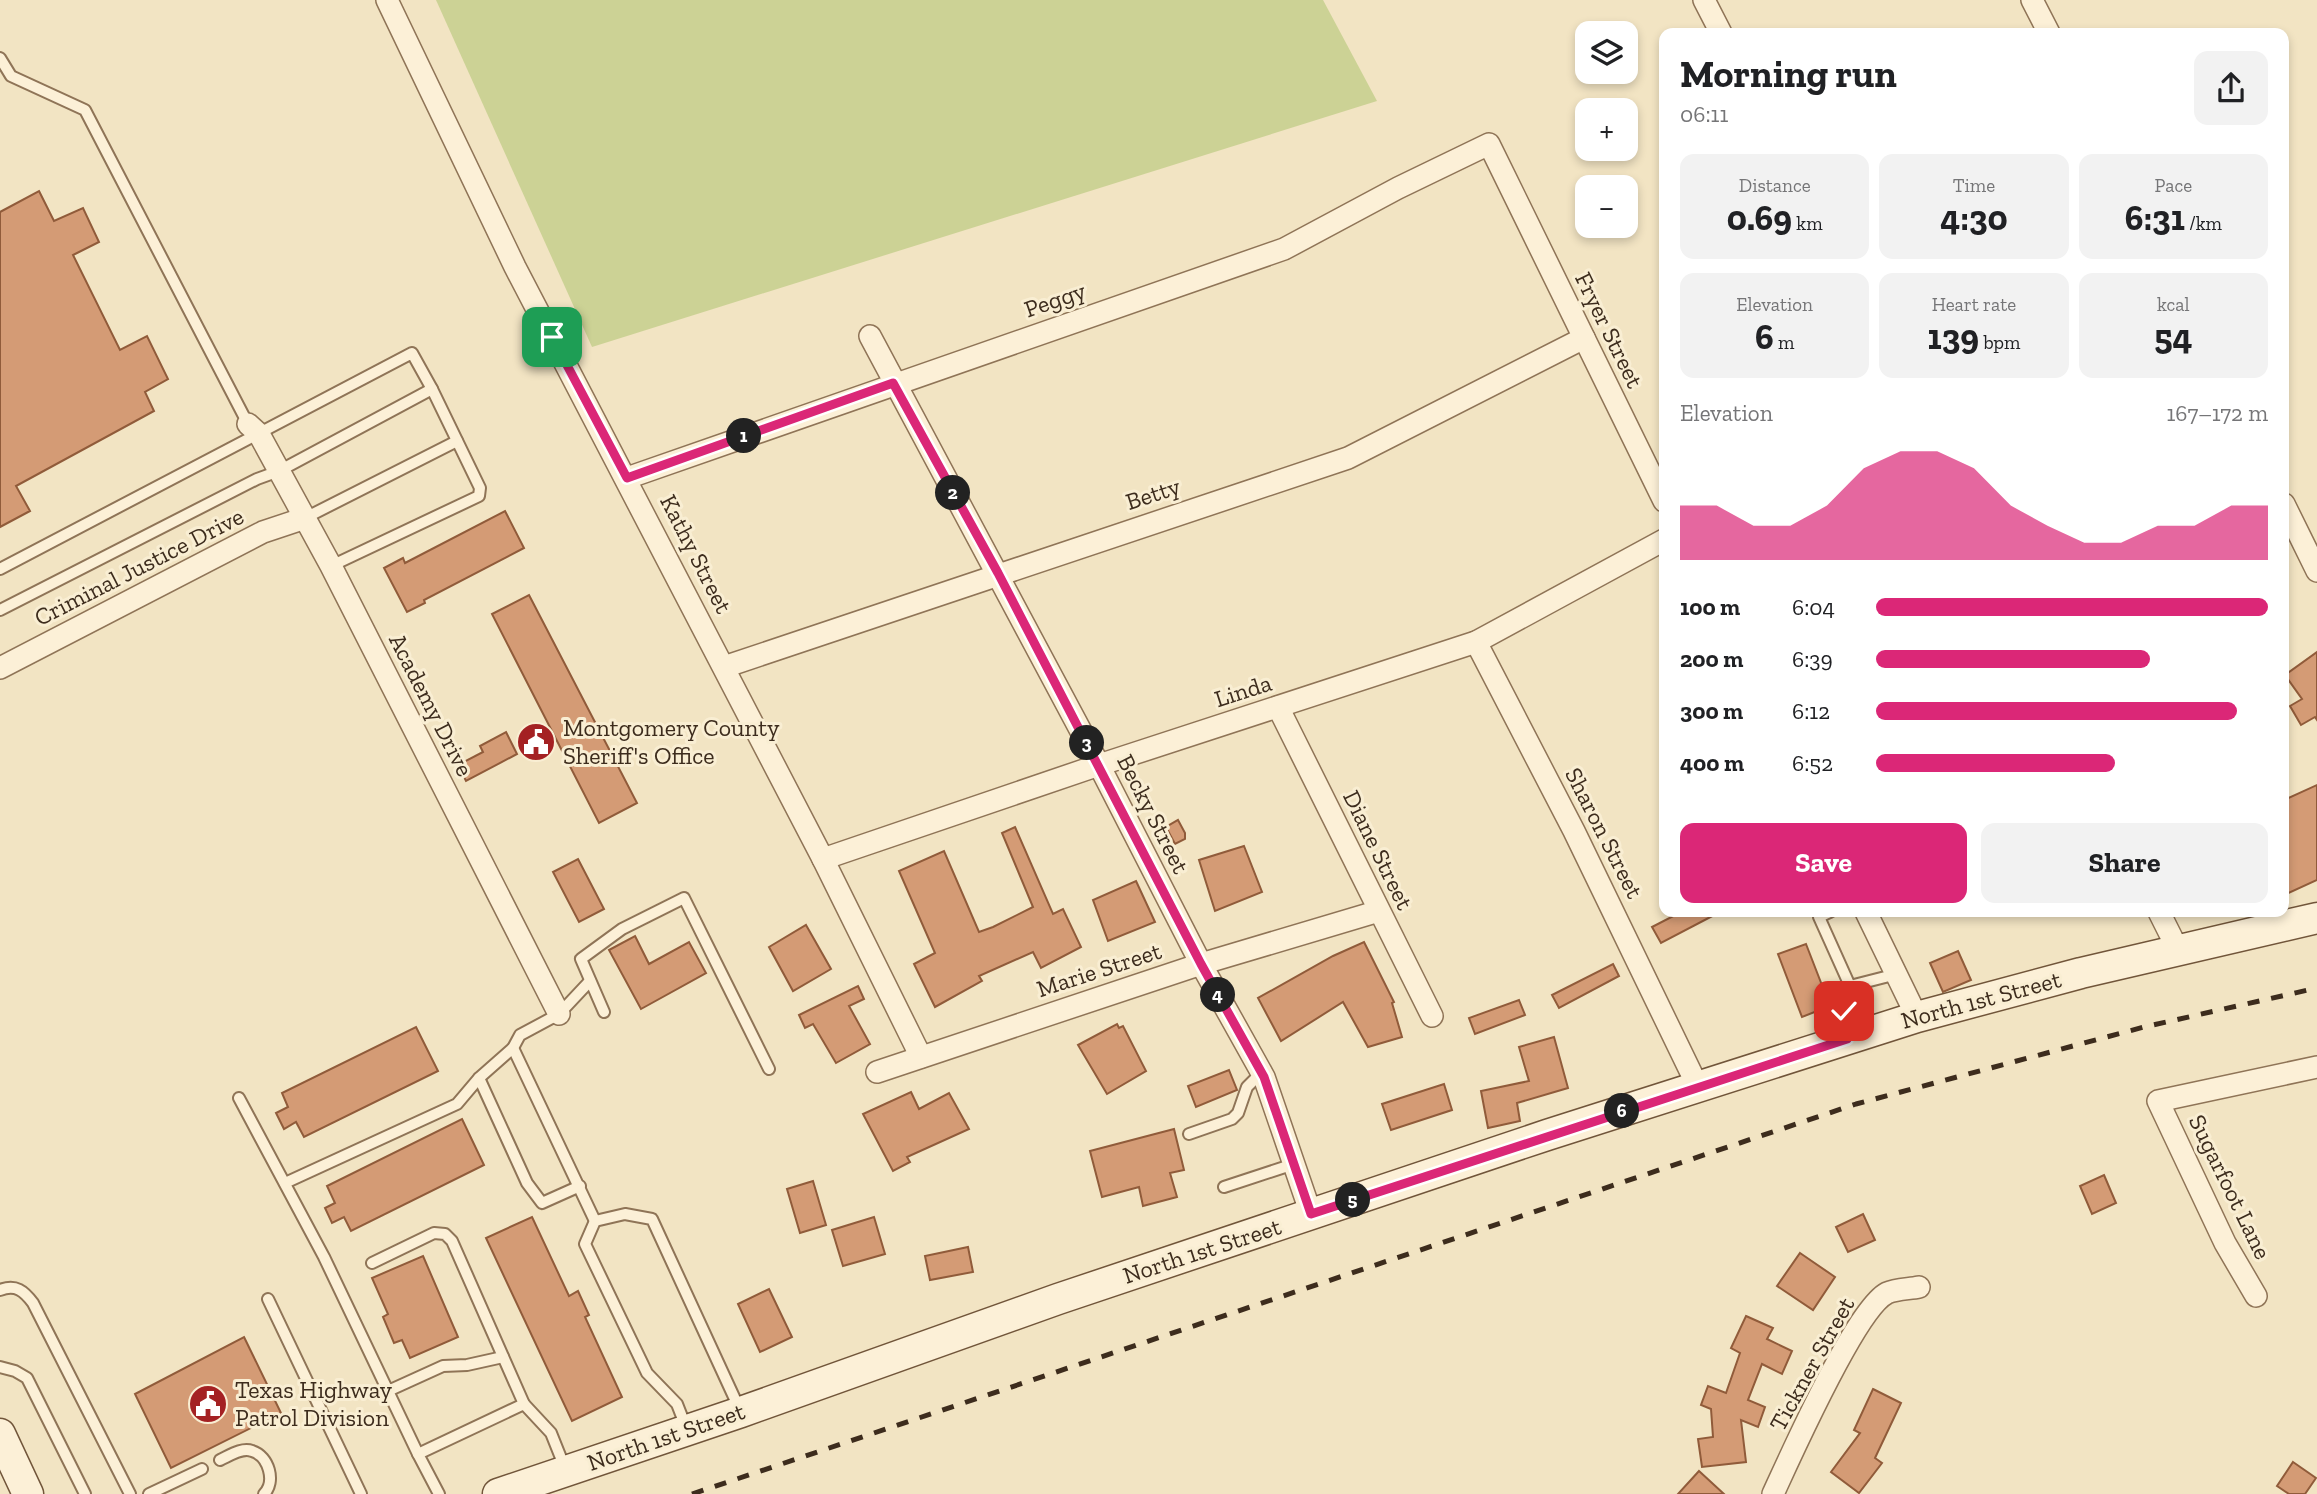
<!DOCTYPE html>
<meta charset="utf-8">
<style>
:root{--surface:#fff;--page:#f2f2f2;--text:#202124;--muted:#757577;--accent:#db2777}
body{margin:0;font-family:"Zilla Slab",serif;background:var(--page);color:var(--text);height:100vh;display:flex;flex-direction:column;font-size:26px;white-space:nowrap}
*{box-sizing:border-box;margin:0}
p{font-size:23px;color:var(--muted)}
.icon{flex:none;width:38px;height:38px;fill:none;stroke:currentColor;stroke-width:2;stroke-linecap:round;stroke-linejoin:round}
.map{position:relative;flex:1;overflow:hidden}
.drawer{position:absolute;left:1659px;top:28px;width:630px;height:889px;display:flex;flex-direction:column;background:var(--surface);border-radius:14px;box-shadow:0 4px 10px #0003}
.drawer>*{flex:none}
.buttons{position:absolute;left:1575px;top:21px;display:grid;gap:14px}
.buttons a{display:grid;place-items:center;width:63px;height:63px;border-radius:14px;background:var(--surface);box-shadow:0 4px 10px #0003;font-size:35px}
.pin{position:absolute;display:grid;place-items:center;width:60px;height:60px;color:#fff;margin:-30px;border-radius:14px;box-shadow:0 4px 10px #0006}
.km{position:absolute;width:35px;height:35px;margin:-18px;border-radius:50%;background:#222;color:#fff;font-size:19px;line-height:35px;text-align:center}
.round{display:grid;place-items:center;flex:none;width:74px;height:74px;border-radius:14px;background:var(--page)}
.summary{display:flex;align-items:center;justify-content:space-between;height:119px;padding:0 21px}
h1{font-size:38px;font-weight:800;line-height:52px}
.figures{display:grid;grid-template-columns:repeat(3,1fr);gap:10px;height:119px;padding:7px 21px}
.figures div{display:grid;align-content:center;border-radius:14px;background:var(--page);text-align:center}
.figures b{font-size:35px;font-weight:800}
.figures small{font-size:19px;font-weight:400}
.figures p{font-size:19px}
.chart{height:196px;padding:14px 21px}
.chart p{display:flex;justify-content:space-between}
.chart svg{width:100%;height:126px;margin-top:7px;fill:var(--accent);opacity:.7}
.primary-button{display:flex;gap:14px;margin-top:auto;padding:14px 21px}
.primary-button a{flex:1;height:80px;border-radius:14px;background:var(--accent);color:#fff;font-size:28px;font-weight:800;line-height:80px;text-align:center}
.primary-button a+a{background:var(--page);color:var(--text)}
ul{padding:0 21px;list-style:none;font-size:23px}
li{display:grid;grid-template-columns:112px 84px 1fr;align-items:center;height:52px}
li i{height:18px;border-radius:9px;background:var(--accent)}
.map>svg:first-child{display:block}
.green{fill:#ccd295}
.building{fill:#d49b75;stroke:#905b3a;stroke-width:2}
.lines{fill:none;stroke-linecap:round;stroke-linejoin:round}
.lane-casing{stroke:#8f7457;stroke-width:14}
.street-casing{stroke:#8f7457;stroke-width:24}
.secondary-casing{stroke:#71553a;stroke-width:33}
.lane{stroke:#fcf0d7;stroke-width:10}
.street{stroke:#fcf0d7;stroke-width:21}
.secondary{stroke:#fcf0d7;stroke-width:30}
.rail{stroke:#3d2c1d;stroke-width:5;stroke-dasharray:12 12;stroke-linecap:butt}
.route-casing{stroke:#fff;stroke-width:14}
.route{stroke:#db2777;stroke-width:9}
.labels{text-anchor:middle;stroke-width:6;stroke-linejoin:round;paint-order:stroke}
.street-label{font-size:24px;fill:#3d2c1d;stroke:#f9eed3}
.poi-label{font-size:24px;fill:#3d2c1d;stroke:#f9eed3;text-anchor:start}
</style>
<div class="map">
<svg width="2317" height="1494" viewBox="0 0 2317 1494">
<rect width="100%" height="100%" fill="#f2e4c3"/>
<!-- green -->
<path class="green" d="M436,0H1323L1377,101L592,347Z"/>
<!-- building -->
<g class="building">
<path d="M39,191L54,221L83,208L99,242L73,255L120,350L147,336L168,379L145,392L154,411L16,486L30,511L0,527V212Z"/>
<path d="M505,511L524,548L424,600L425,603L407,612L384,568L403,558L405,563Z"/>
<path d="M529,595L637,803L599,823L492,614Z"/>
<path d="M2317,652V720L2315,717L2301,725L2290,706L2302,699L2285,675Z"/>
<path d="M506,732L517,754L466,781L458,765L483,752L480,746Z"/>
<path d="M2317,785V880L2284,895V800Z"/>
<path d="M1178,820L1185,833V839L1175,844L1166,827Z"/>
<path d="M1015,827L1053,914L1063,909L1081,947L1041,968L1033,952L979,976L982,981L935,1007L914,964L935,953L899,871L944,851L979,932L993,927L1033,907L1002,833Z"/>
<path d="M1244,846L1262,892L1215,911L1199,860Z"/>
<path d="M578,859L604,909L579,922L553,872Z"/>
<path d="M1136,881L1155,922L1108,941L1093,900Z"/>
<path d="M1681,912H1720L1661,943L1652,927Z"/>
<path d="M806,925L831,969L793,991L769,947Z"/>
<path d="M635,936L649,964L689,942L706,973L641,1009L609,950Z"/>
<path d="M1364,942L1394,1002L1392,1003L1402,1037L1368,1047L1343,1002L1281,1041L1258,998L1333,956Z"/>
<path d="M1806,944L1830,1006L1802,1017L1778,954Z"/>
<path d="M1958,951L1971,980L1943,992L1930,963Z"/>
<path d="M1613,964L1619,976L1559,1008L1552,995Z"/>
<path d="M858,986L864,999L849,1006L870,1044L836,1063L813,1024L805,1028L799,1015Z"/>
<path d="M1519,1000L1525,1015L1475,1034L1469,1018Z"/>
<path d="M1117,1024L1119,1028L1123,1026L1146,1071L1107,1094L1078,1045Z"/>
<path d="M416,1027L438,1071L304,1137L296,1122L284,1129L276,1113L288,1107L282,1093Z"/>
<path d="M1554,1037L1568,1088L1517,1103L1520,1121L1488,1128L1481,1091L1529,1081L1519,1047Z"/>
<path d="M1229,1070L1237,1090L1196,1107L1188,1086Z"/>
<path d="M1444,1084L1452,1110L1391,1130L1382,1104Z"/>
<path d="M911,1092L919,1109L949,1093L969,1129L907,1157L910,1162L893,1171L863,1114Z"/>
<path d="M462,1119L484,1165L351,1231L344,1217L332,1223L325,1208L335,1203L327,1186Z"/>
<path d="M1174,1129L1184,1170L1170,1173L1177,1197L1143,1206L1139,1187L1102,1197L1090,1151Z"/>
<path d="M2104,1175L2116,1203L2092,1214L2080,1186Z"/>
<path d="M813,1181L826,1225L800,1233L787,1189Z"/>
<path d="M1863,1214L1875,1240L1848,1252L1836,1227Z"/>
<path d="M532,1217L569,1296L578,1291L589,1315L585,1317L622,1397L572,1421L486,1238Z"/>
<path d="M874,1217L885,1254L843,1266L832,1230Z"/>
<path d="M968,1247L973,1272L930,1280L925,1256Z"/>
<path d="M1800,1253L1835,1277L1813,1310L1777,1286Z"/>
<path d="M423,1256L458,1337L410,1358L402,1340L394,1343L383,1317L388,1314L372,1278Z"/>
<path d="M769,1289L792,1337L760,1352L738,1304Z"/>
<path d="M1746,1316L1773,1328L1767,1339L1792,1351L1782,1374L1762,1364L1748,1400L1765,1407L1758,1427L1741,1420L1746,1462L1702,1467L1698,1439L1713,1437L1711,1409L1701,1405L1708,1386L1726,1393L1740,1353L1731,1348Z"/>
<path d="M244,1337L281,1413L171,1468L135,1394Z"/>
<path d="M1873,1389L1901,1403L1875,1458L1882,1463L1859,1493L1831,1472L1860,1433L1854,1430Z"/>
<path d="M2293,1462L2316,1478L2305,1494H2289L2277,1486Z"/>
<path d="M1699,1471L1724,1494H1678Z"/>
</g>
<g class="lines">
<defs>
<g id="lane">
<path d="M0,58L11,76L85,110L248,424"/>
<path d="M305,518L457,441"/>
<path d="M0,569L412,353L432,389L480,488L479,496L331,566"/>
<path d="M0,610L257,479L279,471L432,389"/>
<path d="M1830,912L1819,917L1850,986L1844,1011L1847,1038"/>
<path d="M1850,986L1897,974"/>
<path d="M604,1012L581,959L622,929L684,898L769,1069"/>
<path d="M513,1048L595,1221"/>
<path d="M479,1078L527,1183L542,1203L580,1186"/>
<path d="M239,1098L324,1257L418,1454"/>
<path d="M1189,1134L1232,1119L1238,1113L1247,1087L1261,1073"/>
<path d="M285,1183L457,1104L479,1078L513,1048L520,1035L559,1014L590,981"/>
<path d="M1224,1187L1294,1164"/>
<path d="M372,1263L434,1233L445,1234L452,1241L524,1404"/>
<path d="M0,1290C16,1284 24,1291 33,1303L130,1494"/>
<path d="M268,1299L361,1494"/>
<path d="M0,1367L15,1371L27,1378L85,1494"/>
<path d="M388,1391L443,1366L467,1365L503,1357"/>
<path d="M686,1427L677,1404L647,1373L585,1244L595,1221L625,1214L652,1219L740,1410"/>
<path d="M220,1460C229,1456 242,1447 252,1451C269,1456 276,1482 264,1494"/>
<path d="M149,1494L202,1469"/>
<path d="M439,1494L418,1454L524,1404L551,1433L565,1468"/>
</g>
<g id="street">
<path d="M387,0L515,267L823,859L921,1057"/>
<path d="M1704,0L1721,33"/>
<path d="M2032,0L2049,33"/>
<path d="M870,336L1099,765L1201,964L1264,1077L1311,1214"/>
<path d="M248,424L259,434L331,566L559,1014"/>
<path d="M627,478L1284,249L1398,188L1489,144L1664,501"/>
<path d="M2284,504L2317,571"/>
<path d="M1476,642L1574,831L1698,1087"/>
<path d="M724,667L1348,458L1584,338"/>
<path d="M0,668L263,532L305,518"/>
<path d="M1278,707L1432,1016"/>
<path d="M823,859L1099,765L1476,642L1664,540"/>
<path d="M1866,912L1917,1017"/>
<path d="M2159,912L2178,950"/>
<path d="M877,1072L1201,964L1379,911"/>
<path d="M2256,1296L2225,1243L2158,1101L2317,1067"/>
<path d="M1773,1494C1790,1457 1856,1309 1887,1293C1896,1289 1910,1289 1919,1287"/>
</g>
<g id="secondary">
<path d="M0,1434L28,1494"/>
<path d="M498,1494L741,1412L1058,1299L1547,1135L1917,1017L2081,973L2317,918"/>
</g>
</defs>
<!-- lane casing -->
<use href="#lane" class="lane-casing"/>
<!-- street casing -->
<use href="#street" class="street-casing"/>
<!-- secondary casing -->
<use href="#secondary" class="secondary-casing"/>
<!-- lane -->
<use href="#lane" class="lane"/>
<!-- street -->
<use href="#street" class="street"/>
<!-- secondary -->
<use href="#secondary" class="secondary"/>
<!-- rail -->
<path class="rail" d="M692,1494L1856,1104L2144,1027L2317,988"/>
</g>
<g class="lines">
<defs>
<path id="route" d="M552,337L627,478L893,383L998,573L1201,964L1264,1077L1311,1214L1847,1039L1844,1011"/>
</defs>
<!-- route casing -->
<use href="#route" class="route-casing"/>
<!-- route -->
<use href="#route" class="route"/>
</g>
<!-- icons -->
<defs>
<symbol id="civic-disc" viewBox="-11 -11 22 22"><circle r="9.5" fill="#a42123" stroke="#f9eed3"/><path d="M-.6-6.5H3V-4.5H.6V-3L4-1V1h2V6H-6V1h2V-1L-.6-3ZM-1.2 2.5V6h2.4V2.5Z" fill="#fff"/></symbol>
</defs>
<g fill-rule="evenodd">
<use href="#civic-disc" x="514" y="720" width="44" height="44"/>
<use href="#civic-disc" x="186" y="1382" width="44" height="44"/>
</g>
<g class="labels">
<!-- street labels -->
<g class="street-label">
<text transform="translate(1055 300) rotate(-19)" y="8">Peggy</text>
<text transform="translate(1609 330) rotate(64)" y="8">Fryer Street</text>
<text transform="translate(1153 494) rotate(-18)" y="8">Betty</text>
<text transform="translate(696 554) rotate(63)" y="8">Kathy Street</text>
<text transform="translate(139 567) rotate(-27)" y="8">Criminal Justice Drive</text>
<text transform="translate(1243 691) rotate(-18)" y="8">Linda</text>
<text transform="translate(431 705) rotate(63)" y="8">Academy Drive</text>
<text transform="translate(1153 814) rotate(63)" y="8">Becky Street</text>
<text transform="translate(1604 833) rotate(63)" y="8">Sharon Street</text>
<text transform="translate(1378 850) rotate(64)" y="8">Diane Street</text>
<text transform="translate(1099 970) rotate(-18)" y="8">Marie Street</text>
<text transform="translate(1981 1000) rotate(-15)" y="8">North 1st Street</text>
<text transform="translate(2230 1187) rotate(64)" y="8">Sugarfoot Lane</text>
<text transform="translate(1202 1251) rotate(-18)" y="8">North 1st Street</text>
<text transform="translate(1812 1364) rotate(-61)" y="8">Tickner Street</text>
<text transform="translate(666 1437) rotate(-19)" y="8">North 1st Street</text>
</g>
<!-- poi labels -->
<g class="poi-label">
<text x="563" y="736">Montgomery County<tspan x="563" dy="28">Sheriff's Office</tspan></text>
<text x="235" y="1398">Texas Highway<tspan x="235" dy="28">Patrol Division</tspan></text>
</g>
</g>
</svg>
<div class="buttons">
<a><svg class="icon" aria-label="layers" viewBox="0 0 24 24"><path d="M12 4l9 5-9 5-9-5zM3 14l9 5 9-5"/></svg></a>
<a>+</a>
<a>−</a>
</div>
<div class="pin" style="left:552px;top:337px;background:#1e9e55"><svg class="icon" aria-label="arrive" viewBox="0 0 24 24"><path d="M6 21V4h12l-3 4 3 4H6"/></svg></div>
<div class="pin" style="left:1844px;top:1011px;background:#d93025"><svg class="icon" aria-label="check" viewBox="0 0 24 24"><path d="M5 12l5 5 9-10"/></svg></div>
<b class="km" style="left:744px;top:436px">1</b>
<b class="km" style="left:953px;top:493px">2</b>
<b class="km" style="left:1087px;top:743px">3</b>
<b class="km" style="left:1218px;top:995px">4</b>
<b class="km" style="left:1353px;top:1200px">5</b>
<b class="km" style="left:1622px;top:1111px">6</b>
<section class="drawer">
<div class="summary"><div><h1>Morning run</h1><p>06:11</p></div><a class="round"><svg class="icon" aria-label="share" viewBox="0 0 24 24"><path d="M12 15V3M7 8l5-5 5 5M5 13v7h14v-7"/></svg></a></div>
<div class="figures">
<div><p>Distance</p><b>0.69<small> km</small></b></div>
<div><p>Time</p><b>4:30</b></div>
<div><p>Pace</p><b>6:31<small> /km</small></b></div>
</div>
<div class="figures">
<div><p>Elevation</p><b>6<small> m</small></b></div>
<div><p>Heart rate</p><b>139<small> bpm</small></b></div>
<div><p>kcal</p><b>54</b></div>
</div>
<div class="chart"><p><span>Elevation</span>167–172 m</p>
<svg viewBox="0 0 160 44" preserveAspectRatio="none"><path d="M0 44V25L10 25L20 32L30 32L40 25L50 12L60 6L70 6L80 12L90 25L100 32L110 38L120 38L130 32L140 32L150 25L160 25V44z"/></svg>
</div>
<ul>
<li><b>100 m</b>6:04<i style="width:100%"></i></li>
<li><b>200 m</b>6:39<i style="width:70%"></i></li>
<li><b>300 m</b>6:12<i style="width:92%"></i></li>
<li><b>400 m</b>6:52<i style="width:61%"></i></li>
</ul>
<div class="primary-button"><a>Save</a><a>Share</a></div>
</section>
</div>
